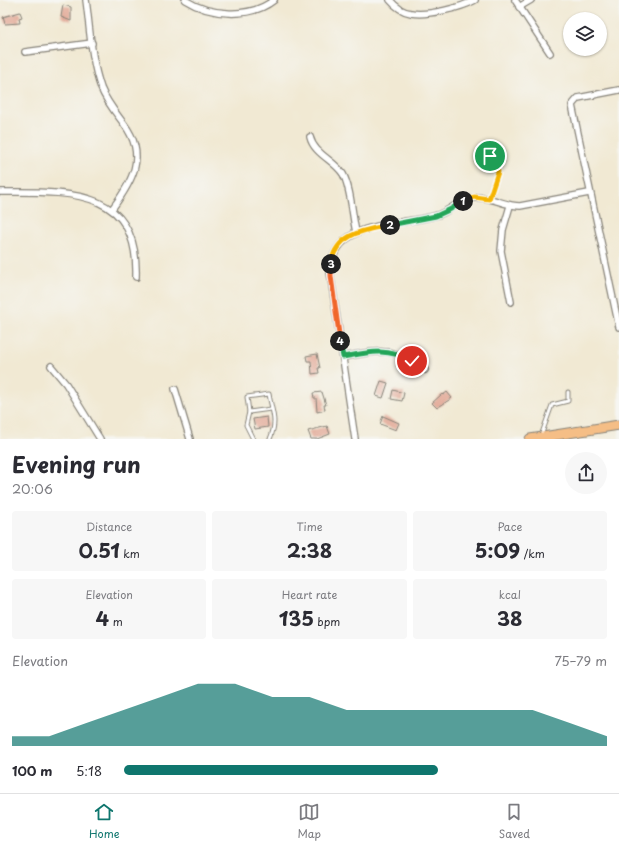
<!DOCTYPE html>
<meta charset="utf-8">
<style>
:root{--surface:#fff;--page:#f7f7f7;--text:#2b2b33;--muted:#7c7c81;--line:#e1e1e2;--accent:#0f766e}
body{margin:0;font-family:"Playpen Sans",sans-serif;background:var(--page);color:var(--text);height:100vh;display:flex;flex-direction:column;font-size:15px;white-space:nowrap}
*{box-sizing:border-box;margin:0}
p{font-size:13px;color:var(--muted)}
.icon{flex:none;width:22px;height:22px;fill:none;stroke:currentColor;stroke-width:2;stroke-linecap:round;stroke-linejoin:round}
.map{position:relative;height:439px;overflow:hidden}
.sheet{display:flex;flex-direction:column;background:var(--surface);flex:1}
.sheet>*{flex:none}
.fabs{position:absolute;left:563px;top:12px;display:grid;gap:8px}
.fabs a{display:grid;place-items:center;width:44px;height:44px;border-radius:50%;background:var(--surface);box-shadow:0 1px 3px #0004;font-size:20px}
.pin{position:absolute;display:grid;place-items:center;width:34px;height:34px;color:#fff;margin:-17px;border:2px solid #fff;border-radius:50%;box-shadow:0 1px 4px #0007}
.km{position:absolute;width:20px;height:20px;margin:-10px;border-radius:50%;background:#222;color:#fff;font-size:11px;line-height:20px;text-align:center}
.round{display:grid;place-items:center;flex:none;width:42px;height:42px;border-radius:21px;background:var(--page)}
.headline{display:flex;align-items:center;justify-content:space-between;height:68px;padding:0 12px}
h1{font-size:22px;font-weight:700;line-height:30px}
.figures{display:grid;grid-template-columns:repeat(3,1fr);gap:6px;height:68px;padding:4px 12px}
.figures div{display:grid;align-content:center;border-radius:4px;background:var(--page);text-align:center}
.figures b{font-size:20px;font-weight:700}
.figures small{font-size:11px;font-weight:400}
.figures p{font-size:11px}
.chart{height:112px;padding:8px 12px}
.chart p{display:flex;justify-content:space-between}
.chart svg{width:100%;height:72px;margin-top:4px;fill:var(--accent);opacity:.7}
ul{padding:0 12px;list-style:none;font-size:13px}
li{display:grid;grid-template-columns:64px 48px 1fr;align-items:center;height:30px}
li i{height:10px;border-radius:5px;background:var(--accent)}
.tabs{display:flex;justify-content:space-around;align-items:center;height:56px;border-top:1px solid var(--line);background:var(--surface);font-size:11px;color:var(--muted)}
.tabs a{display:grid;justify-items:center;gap:2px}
.tabs .on{color:var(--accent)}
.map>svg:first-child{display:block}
.building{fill:#e0a08c}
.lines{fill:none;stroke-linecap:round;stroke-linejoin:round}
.lane-casing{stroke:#868278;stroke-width:5}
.street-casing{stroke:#868278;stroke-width:8}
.primary-casing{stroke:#868278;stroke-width:11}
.lane{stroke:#fff;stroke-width:3}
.street{stroke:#fff;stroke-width:5.5}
.primary{stroke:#f5be86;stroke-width:9}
.split-1-casing{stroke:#fff;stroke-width:8}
.split-2-casing{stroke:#fff;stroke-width:8}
.split-3-casing{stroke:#fff;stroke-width:8}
.split-4-casing{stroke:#fff;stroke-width:8}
.split-5-casing{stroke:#fff;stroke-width:8}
.split-1{stroke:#f5b400;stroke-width:5}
.split-2{stroke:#22a559;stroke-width:5}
.split-3{stroke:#f5b400;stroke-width:5}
.split-4{stroke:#f0652b;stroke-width:5}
.split-5{stroke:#22a559;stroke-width:5}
</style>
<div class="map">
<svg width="619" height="439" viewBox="0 0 619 439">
<rect width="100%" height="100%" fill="#f6f6f2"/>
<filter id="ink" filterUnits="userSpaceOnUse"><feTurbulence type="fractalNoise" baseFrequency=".025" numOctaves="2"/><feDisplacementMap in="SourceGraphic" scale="8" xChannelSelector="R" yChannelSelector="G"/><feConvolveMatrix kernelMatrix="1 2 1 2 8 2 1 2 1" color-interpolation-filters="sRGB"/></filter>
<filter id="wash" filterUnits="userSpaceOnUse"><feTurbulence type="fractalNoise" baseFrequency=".012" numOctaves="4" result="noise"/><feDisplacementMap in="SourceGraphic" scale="16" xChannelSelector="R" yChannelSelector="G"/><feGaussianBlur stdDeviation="0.9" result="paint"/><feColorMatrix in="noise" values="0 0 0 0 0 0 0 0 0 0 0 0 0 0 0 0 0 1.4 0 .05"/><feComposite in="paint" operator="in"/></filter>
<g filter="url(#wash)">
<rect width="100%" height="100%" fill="#f1e9d3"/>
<g id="blocks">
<!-- building -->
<g class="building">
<path d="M63,5L71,7V21L61,17Z"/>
<path d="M20,12L22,17L19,18L20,23L5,24L3,17Z"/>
<path d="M317,354L320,368H318L319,373L312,374L311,361H307L306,356Z"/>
<path d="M381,381L388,383L383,398L376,396Z"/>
<path d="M393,390L404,393L402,401L391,399Z"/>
<path d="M322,392L326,405H324L325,410L317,412L316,398H314L313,393Z"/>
<path d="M447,392L452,398L437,408L432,403L442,394L443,395Z"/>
<path d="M383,416L399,423L396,430L380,424Z"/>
<path d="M267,417L268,427L255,429L253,419Z"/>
<path d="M327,426L330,434L317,439H311L308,431Z"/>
</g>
</g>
</g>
<g filter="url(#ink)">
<use href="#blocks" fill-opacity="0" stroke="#868278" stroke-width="1"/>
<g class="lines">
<defs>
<g id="lane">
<circle cx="494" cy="160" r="5.5"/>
<path d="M489,199L498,172L496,165"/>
<path d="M249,412L271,409"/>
<path d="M541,436L552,405L568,401V392"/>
<path d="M253,439L246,425L249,412L247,397L269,394C272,413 278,420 270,439"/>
</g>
<g id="street">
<path d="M86,0C90,29 91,60 101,88C106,101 115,112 124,124C148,156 132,182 112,209"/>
<path d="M185,0C210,16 250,19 274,0"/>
<path d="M390,0C395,6 403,12 411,13C427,16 461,8 475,0"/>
<path d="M515,0L550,53"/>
<path d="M519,7L531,0"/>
<path d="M25,52L92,43"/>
<path d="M619,90L578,98L572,105L619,327"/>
<path d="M310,137C314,154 334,160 343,174C351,188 352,215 356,232"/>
<path d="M0,192C68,192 139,187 136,277"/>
<path d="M510,206L503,230L501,251L511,302"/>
<path d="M343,357C381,350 392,346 425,370"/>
<path d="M51,366L66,384L100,439"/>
<path d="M175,389L190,439"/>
<path d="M355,439L330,272C333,218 400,227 438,215C450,211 460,199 473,198C489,195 504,206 520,206L589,193"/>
</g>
<path id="primary" d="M530,439L619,425"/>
</defs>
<!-- lane casing -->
<use href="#lane" class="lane-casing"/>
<!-- street casing -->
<use href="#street" class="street-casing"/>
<!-- primary casing -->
<use href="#primary" class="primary-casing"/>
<!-- lane -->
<use href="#lane" class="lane"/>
<!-- street -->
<use href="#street" class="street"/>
<!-- primary -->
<use href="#primary" class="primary"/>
</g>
</g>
<g class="lines" filter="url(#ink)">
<defs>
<path id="split-1" d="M463,201L474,197L489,199L498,172L496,165L489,163L490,156"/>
<path id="split-2" d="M390,225L436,216L451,209L463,201"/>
<path id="split-3" d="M331,264C336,233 365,230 390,225"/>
<path id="split-4" d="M331,264V276L340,341"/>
<path id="split-5" d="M340,341L343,357C369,352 387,347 412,361"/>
</defs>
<!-- split-1 casing -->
<use href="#split-1" class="split-1-casing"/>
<!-- split-2 casing -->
<use href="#split-2" class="split-2-casing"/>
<!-- split-3 casing -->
<use href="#split-3" class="split-3-casing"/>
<!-- split-4 casing -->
<use href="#split-4" class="split-4-casing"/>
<!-- split-5 casing -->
<use href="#split-5" class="split-5-casing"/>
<!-- split-1 -->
<use href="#split-1" class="split-1"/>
<!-- split-2 -->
<use href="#split-2" class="split-2"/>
<!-- split-3 -->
<use href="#split-3" class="split-3"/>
<!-- split-4 -->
<use href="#split-4" class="split-4"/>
<!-- split-5 -->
<use href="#split-5" class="split-5"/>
</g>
</svg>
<div class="fabs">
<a><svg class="icon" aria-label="layers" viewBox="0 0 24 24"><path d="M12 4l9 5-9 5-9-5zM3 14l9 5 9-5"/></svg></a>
</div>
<div class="pin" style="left:490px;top:156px;background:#1e9e55"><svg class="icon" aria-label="arrive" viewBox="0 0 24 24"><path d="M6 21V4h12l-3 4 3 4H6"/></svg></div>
<div class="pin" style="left:412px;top:361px;background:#d93025"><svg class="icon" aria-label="check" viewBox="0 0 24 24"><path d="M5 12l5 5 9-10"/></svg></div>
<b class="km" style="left:463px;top:201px">1</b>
<b class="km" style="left:390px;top:225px">2</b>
<b class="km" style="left:331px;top:264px">3</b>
<b class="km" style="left:340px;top:341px">4</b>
</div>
<section class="sheet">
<div class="headline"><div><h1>Evening run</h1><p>20:06</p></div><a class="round"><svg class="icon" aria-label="share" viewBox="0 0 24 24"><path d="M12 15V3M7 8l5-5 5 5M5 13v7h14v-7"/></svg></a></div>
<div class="figures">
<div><p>Distance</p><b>0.51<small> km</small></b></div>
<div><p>Time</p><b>2:38</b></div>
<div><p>Pace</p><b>5:09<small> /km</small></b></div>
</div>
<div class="figures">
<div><p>Elevation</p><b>4<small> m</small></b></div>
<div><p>Heart rate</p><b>135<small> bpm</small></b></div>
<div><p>kcal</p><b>38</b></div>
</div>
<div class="chart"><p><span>Elevation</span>75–79 m</p>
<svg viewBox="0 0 160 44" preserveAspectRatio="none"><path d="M0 44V38L10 38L20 30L30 22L40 14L50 6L60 6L70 14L80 14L90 22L100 22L110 22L120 22L130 22L140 22L150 30L160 38V44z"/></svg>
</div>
<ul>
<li><b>100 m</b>5:18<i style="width:65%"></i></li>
</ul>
</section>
<nav class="tabs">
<a class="on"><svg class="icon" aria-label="home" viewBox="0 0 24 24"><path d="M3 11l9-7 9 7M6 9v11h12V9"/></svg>Home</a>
<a><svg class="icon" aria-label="map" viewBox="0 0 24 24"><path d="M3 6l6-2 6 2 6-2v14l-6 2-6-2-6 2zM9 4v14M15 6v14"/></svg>Map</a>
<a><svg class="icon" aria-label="saved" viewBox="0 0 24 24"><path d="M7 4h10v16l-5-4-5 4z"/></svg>Saved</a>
</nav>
